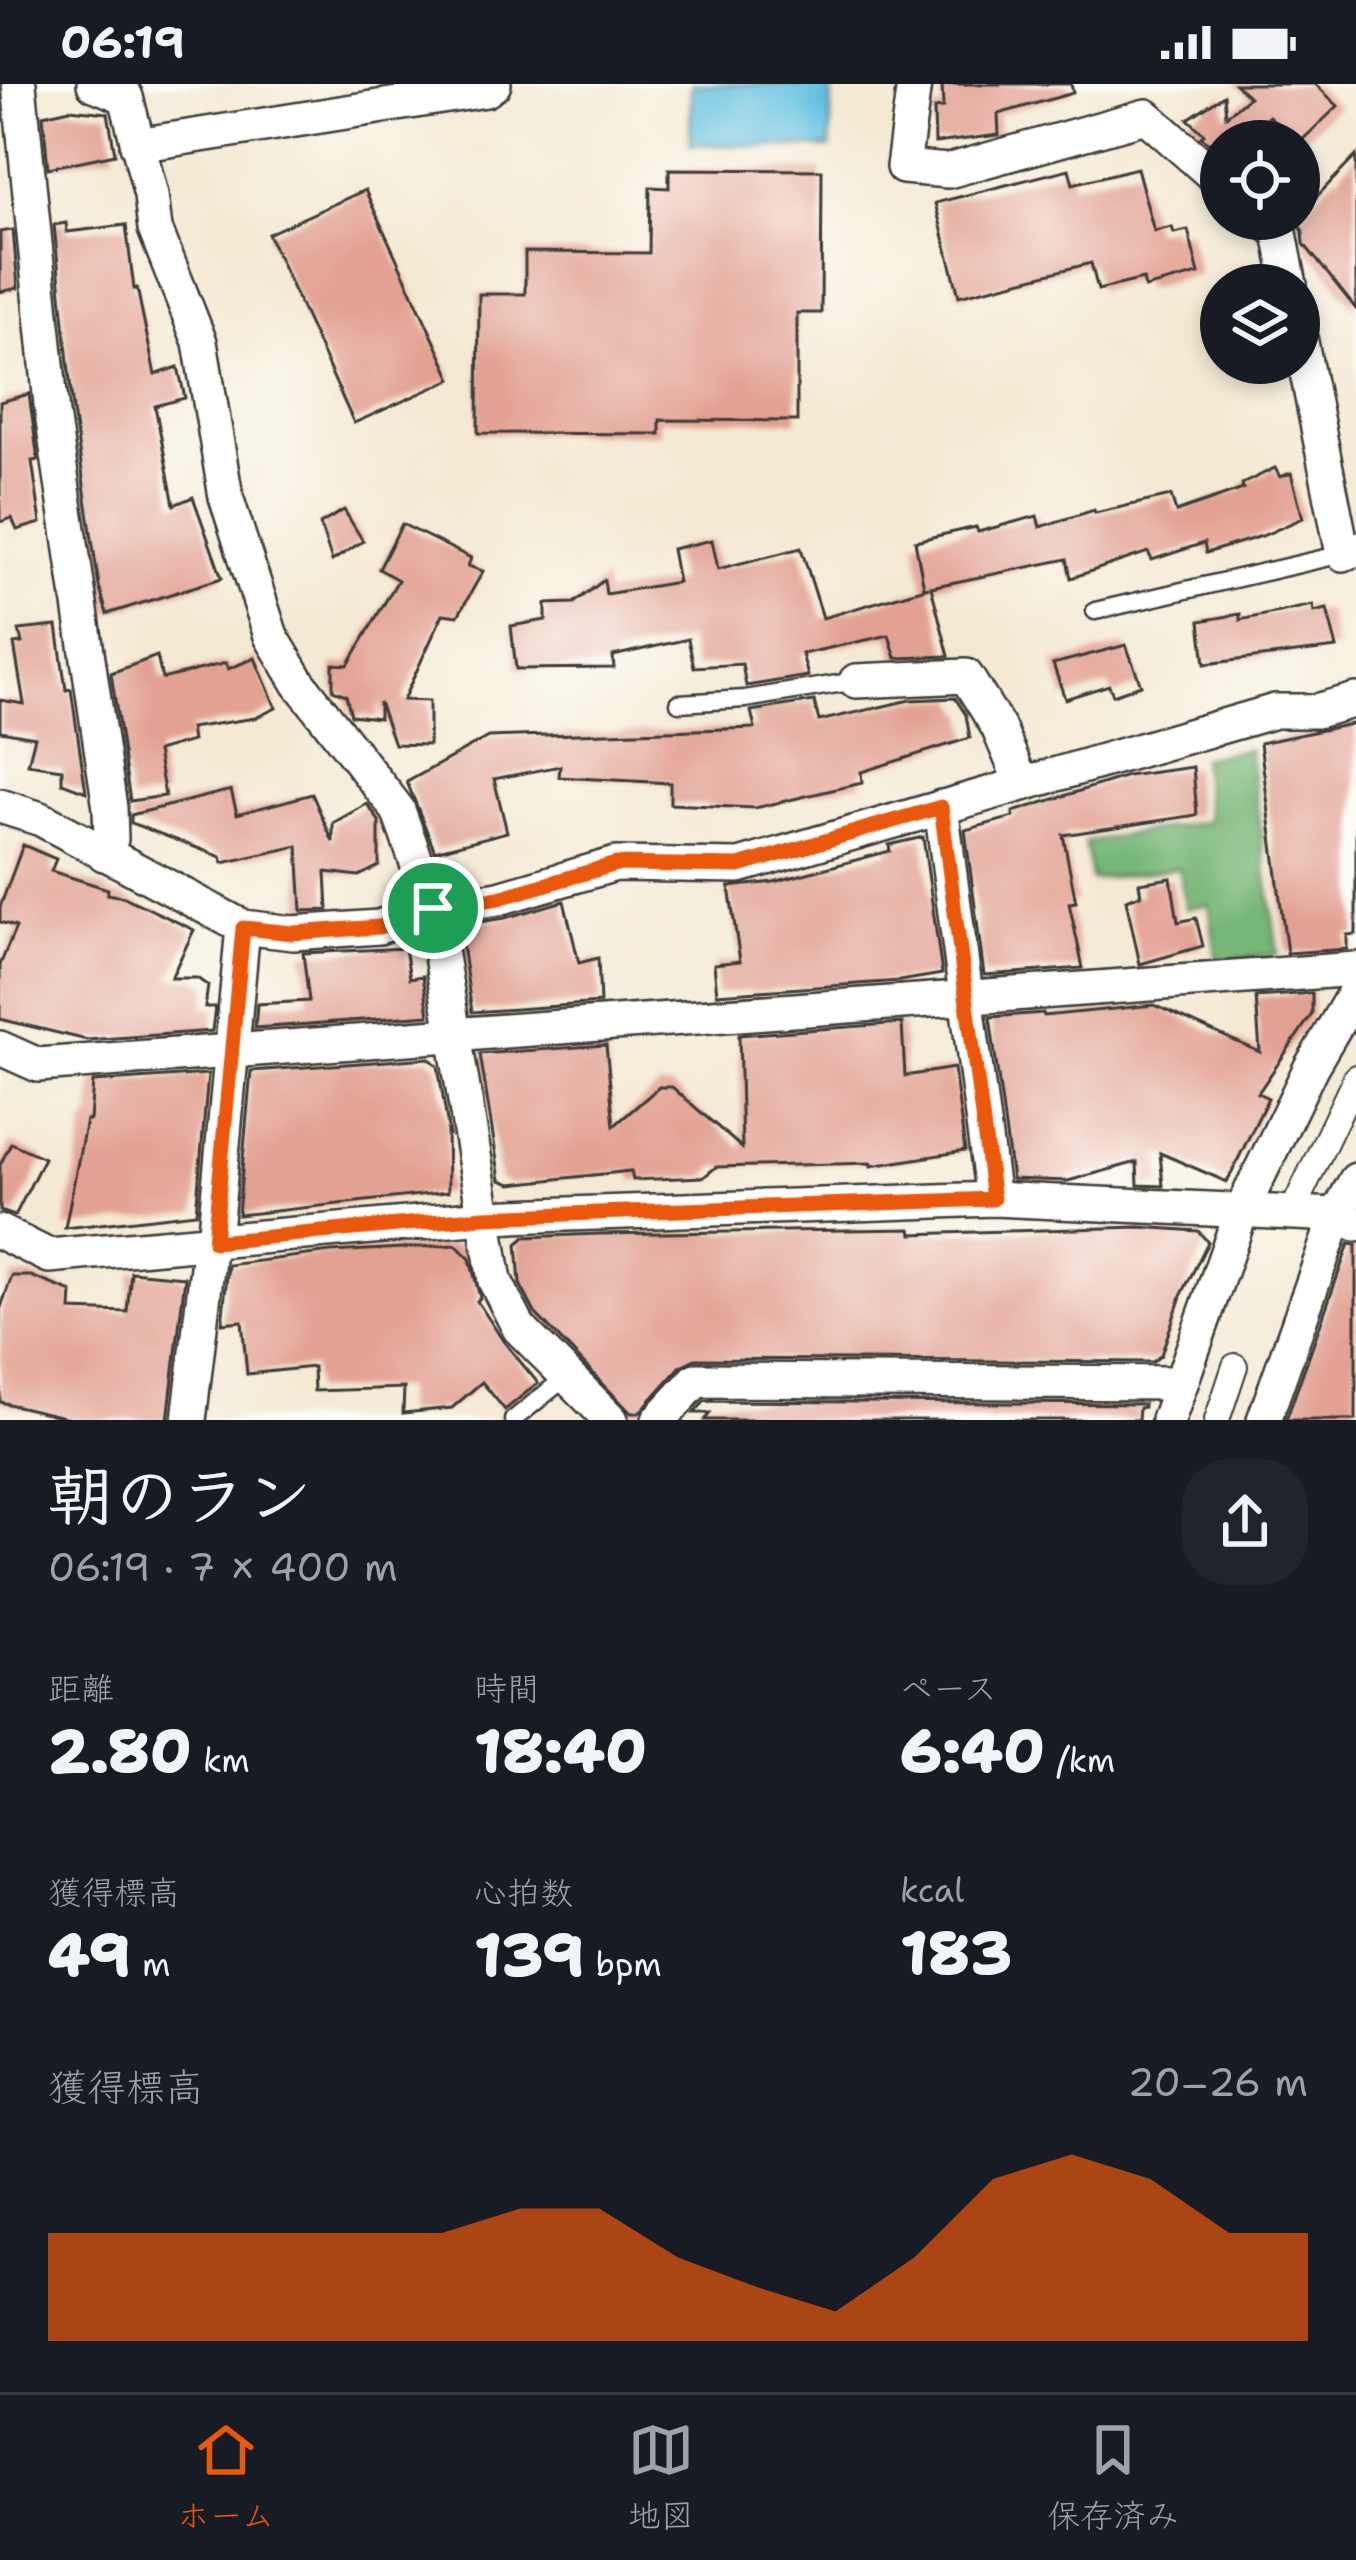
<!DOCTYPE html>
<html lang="ja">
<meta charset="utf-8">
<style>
:root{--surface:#171b24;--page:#20242c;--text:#f1f3f6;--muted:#9ea1a6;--line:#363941;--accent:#ea580c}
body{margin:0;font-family:"Shantell Sans","Klee One",sans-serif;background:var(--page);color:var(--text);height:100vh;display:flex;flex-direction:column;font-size:45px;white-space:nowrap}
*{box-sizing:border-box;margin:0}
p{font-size:39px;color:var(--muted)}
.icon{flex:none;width:66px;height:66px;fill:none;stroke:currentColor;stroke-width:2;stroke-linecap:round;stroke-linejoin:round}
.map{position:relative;height:1336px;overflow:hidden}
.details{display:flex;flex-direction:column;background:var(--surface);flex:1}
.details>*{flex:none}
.buttons{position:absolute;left:1200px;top:36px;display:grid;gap:24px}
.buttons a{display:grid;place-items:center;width:120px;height:120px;border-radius:50%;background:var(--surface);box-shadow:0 6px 18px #0003;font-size:60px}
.pin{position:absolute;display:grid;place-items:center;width:102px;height:102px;color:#fff;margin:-51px;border:6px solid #fff;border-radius:50%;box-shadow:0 3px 12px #0007}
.round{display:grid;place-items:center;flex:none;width:126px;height:126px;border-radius:48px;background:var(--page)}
.headline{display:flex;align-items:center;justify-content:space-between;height:204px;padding:0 48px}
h1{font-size:66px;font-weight:800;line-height:90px}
.figures{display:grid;grid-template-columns:repeat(3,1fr);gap:18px;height:204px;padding:12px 48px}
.figures div{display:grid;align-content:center}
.figures b{font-size:60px;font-weight:800}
.figures small{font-size:33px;font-weight:400}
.figures p{font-size:33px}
.chart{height:336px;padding:24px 48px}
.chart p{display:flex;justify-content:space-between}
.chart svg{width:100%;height:216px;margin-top:12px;fill:var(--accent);opacity:.7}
.status{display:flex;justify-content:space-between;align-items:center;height:84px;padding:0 60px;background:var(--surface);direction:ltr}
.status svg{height:33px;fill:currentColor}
.tabs{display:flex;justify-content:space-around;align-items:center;height:168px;border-top:3px solid var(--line);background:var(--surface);font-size:33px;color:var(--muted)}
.tabs a{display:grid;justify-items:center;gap:6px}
.tabs .active{color:var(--accent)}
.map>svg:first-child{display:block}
.forest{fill:#75b575;stroke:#486848;stroke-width:3}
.water{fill:#62bfe0;stroke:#3f6e7e;stroke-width:3}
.building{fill:#e2a193}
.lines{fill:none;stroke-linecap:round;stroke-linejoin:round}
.service-casing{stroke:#3c3b37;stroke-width:21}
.pedestrian-casing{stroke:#3c3b37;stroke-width:28}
.minor-casing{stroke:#3c3b37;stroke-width:38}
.service{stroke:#fff;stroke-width:16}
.pedestrian{stroke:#fff;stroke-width:24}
.minor{stroke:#fff;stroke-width:33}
.route-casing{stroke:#fff;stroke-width:24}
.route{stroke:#ea580c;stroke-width:15}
</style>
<div class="status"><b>06:19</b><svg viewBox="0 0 49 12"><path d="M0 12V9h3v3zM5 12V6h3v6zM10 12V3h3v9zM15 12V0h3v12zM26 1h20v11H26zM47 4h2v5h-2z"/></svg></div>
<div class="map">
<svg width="1356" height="1336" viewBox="0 0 1356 1336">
<rect width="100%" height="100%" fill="#fdfcf7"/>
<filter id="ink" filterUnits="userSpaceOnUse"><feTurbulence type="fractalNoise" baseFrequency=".00833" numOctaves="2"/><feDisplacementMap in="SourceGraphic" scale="24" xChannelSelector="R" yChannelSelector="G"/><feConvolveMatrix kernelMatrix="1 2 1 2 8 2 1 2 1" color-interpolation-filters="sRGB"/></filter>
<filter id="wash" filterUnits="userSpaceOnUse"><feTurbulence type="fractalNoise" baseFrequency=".004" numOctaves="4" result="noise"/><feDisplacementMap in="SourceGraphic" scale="48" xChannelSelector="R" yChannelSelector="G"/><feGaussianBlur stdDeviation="2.7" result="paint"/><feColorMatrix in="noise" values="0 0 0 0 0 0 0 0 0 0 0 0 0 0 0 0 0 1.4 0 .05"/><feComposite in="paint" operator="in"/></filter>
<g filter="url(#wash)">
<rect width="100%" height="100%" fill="#f4e9d3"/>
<!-- forest -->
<path class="forest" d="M1249,665L1278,870L1217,878L1209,821L1186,824L1179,784L1091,796L1085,758L1208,737L1201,674Z"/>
<!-- water -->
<path class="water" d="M691,0L832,1L830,64L690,60Z"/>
<g id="blocks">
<!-- building -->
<g class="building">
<path d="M942,0H1071L1073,9L998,30L999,51L935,59L934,25L943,24Z"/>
<path d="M1235,0H1315L1338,22L1299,59L1269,32L1242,57H1221V66L1201,53L1204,50L1188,35L1224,11L1226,32L1249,13Z"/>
<path d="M70,25L108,29L115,70L48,84L43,31Z"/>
<path d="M1356,72V225L1304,160L1303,147L1295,135Z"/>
<path d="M1137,84L1154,147L1172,143L1174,149L1188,146L1199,190L1145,204L1143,195L1098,206L1091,179L959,212L935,119L1069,85L1073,100Z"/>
<path d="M669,85L822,86L821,229H797V337L660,336V350L478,349L479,210H525V168L649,169L650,103L669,104Z"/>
<path d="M365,106L452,295L354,339L268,150Z"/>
<path d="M66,139L67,148L126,141L134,205L137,204L155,291L178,283L185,314L155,322L174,421L193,413L222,494L107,530L99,502L73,327L54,141Z"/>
<path d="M13,146L18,204L0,208V148Z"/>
<path d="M29,310L38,376L32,377L41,439L17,446L12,434L0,438V318Z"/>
<path d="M1275,384L1280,393L1291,389L1303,434L1262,452L1206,469L1204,459L1152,476L1148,468L1071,494L1067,475L931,503L949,572L896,574L889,551L802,570L808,592L746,602L742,580L694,583L688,555L613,572L614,584L516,585L511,542L546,536V520L574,519L604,496L606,510L678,498L672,465L712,456L718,485L801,464L823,534L929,503L924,504L915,457L976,443L978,448L1037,432L1040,443L1094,426L1095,429L1171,412L1176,428L1243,405L1242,400Z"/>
<path d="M344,426L363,457L332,477L320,440Z"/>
<path d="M402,440L471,474L468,482L483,487L458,532L443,530L403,616L429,617V661L394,660L379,618V634L351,631L346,611L333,606V580L348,581L398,496L379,485Z"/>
<path d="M1313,521L1314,528L1327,525L1337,564L1205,580L1200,537L1240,530V536Z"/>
<path d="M57,542L66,606L71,605L86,708L62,699V685L28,680L35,653L0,647V616L24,620L14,560L22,559L19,546Z"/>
<path d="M1126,561L1141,601L1113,611L1109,601L1065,615L1053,580Z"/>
<path d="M157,572L162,595L226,579L228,585L255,574L276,624L255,634L190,644L192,657L157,667L165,712L130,717L111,589Z"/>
<path d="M955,614L966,631L970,654L861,688L862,699L755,724L670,720V699L559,693L560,682L494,695L507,748L435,767L407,698L488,653L755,644L751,627L814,617L819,637L910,616Z"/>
<path d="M1356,639V850L1347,851V865L1287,869L1260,659Z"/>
<path d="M1193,683L1197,731L1063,751L1076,818L1069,819L1083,884L984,891L965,746L1014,733L1013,728L1127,692Z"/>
<path d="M231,706L237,730L312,710L333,758V739L367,720L379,737V782L359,792L326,788L328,826L302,827L298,762L223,779L221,773L131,739V731Z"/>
<path d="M923,753L942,890L900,897L717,910L714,880L740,877L729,803L774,798L890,767L889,761Z"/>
<path d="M23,761L56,775L51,787L108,805L107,810L124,813L194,846L171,894H197L208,902L205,923H215L212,947L87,956L0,935V881L16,843L0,838V823Z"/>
<path d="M1171,794L1178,838L1196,834L1203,862L1140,880L1126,816L1141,811L1139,799Z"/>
<path d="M564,817L579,879L598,874L600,919L472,928L459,841L505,834Z"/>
<path d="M405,864L410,894L423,892L429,931L255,944L257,920L309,917L303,869Z"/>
<path d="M1312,909V930L1258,1009L1268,1014L1227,1098L1160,1069L1163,1102L1138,1101L1137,1078L1068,1097L1012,1095L990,933L1043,929L1044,932L1154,921L1260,968L1256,913Z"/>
<path d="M902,939L905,992L954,984L965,1067L871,1082V1079L716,1083L704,1093L633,1096L631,1087L511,1100L500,1096L480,970L606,961L614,1042L659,1003H672L742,1064L739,951Z"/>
<path d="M429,974L438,982L449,1050L447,1048L448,1108L238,1131L251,987Z"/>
<path d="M208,990L196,1129L65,1144L86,1036H90L93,998Z"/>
<path d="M11,1059L44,1074L15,1132L0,1127V1081Z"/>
<path d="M1139,1143L1198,1147L1208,1158L1181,1212L1161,1271L1153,1278L695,1275L681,1282L639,1329H631L535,1229L520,1200L517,1160L525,1153L600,1150L911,1145L912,1150Z"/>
<path d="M1349,1160L1356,1161V1336H1286Z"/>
<path d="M456,1161L470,1175L480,1214L477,1217L504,1258L538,1299L505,1326L482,1298L452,1324L403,1329L404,1304L314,1307L313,1283L247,1290L242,1237L222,1239L228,1181L331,1168Z"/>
<path d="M131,1188L185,1193L168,1336H77L0,1318V1226L12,1192H31L72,1208L71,1226L127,1228Z"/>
<path d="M705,1317L1144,1320V1323L1139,1324L1138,1336H705L710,1329H694Z"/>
</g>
</g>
</g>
<g filter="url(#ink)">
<use href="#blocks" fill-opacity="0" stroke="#3c3b37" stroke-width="3"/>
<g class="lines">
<defs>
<g id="service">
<path d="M1095,527L1343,470"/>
<path d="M679,619L745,615L856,597"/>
<path d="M513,1336L566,1293"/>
</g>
<g id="pedestrian">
<path d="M1291,1130L1356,993"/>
<path d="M1217,1336L1235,1282"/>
</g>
<g id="minor">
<path d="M19,0L52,330L110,724L111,755L104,770"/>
<path d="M94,0L126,13L151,111L155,145L200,258L226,413L271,552L299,599L398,726L433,824L495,1197L519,1244L611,1336"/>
<path d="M914,0L903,83L948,87L1146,32L1221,98"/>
<path d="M137,61L486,6L494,0"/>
<path d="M1263,135L1280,149L1290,201"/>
<path d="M1299,248L1343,470L1356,465"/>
<path d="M856,597L966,592L998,643L1022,700"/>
<path d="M0,722L41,735L243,843L293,849L379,843L433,824L499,814L616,780L739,782L1275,627H1316L1356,616"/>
<path d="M941,723L993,1115"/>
<path d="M0,964L38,981L1356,885"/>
<path d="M0,1148L49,1172L484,1133L993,1115L1337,1131L1356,1140"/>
<path d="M214,1158L243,843"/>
<path d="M189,1336L210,1158"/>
<path d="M659,1336L696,1296L1181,1299"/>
<path d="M1168,1336L1241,1128L1311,983L1356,906"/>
<path d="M1264,1336L1337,1131L1356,1096"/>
</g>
</defs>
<!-- service casing -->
<use href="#service" class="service-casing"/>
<!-- pedestrian casing -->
<use href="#pedestrian" class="pedestrian-casing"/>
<!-- minor casing -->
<use href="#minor" class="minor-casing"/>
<!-- service -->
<use href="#service" class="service"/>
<!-- pedestrian -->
<use href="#pedestrian" class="pedestrian"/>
<!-- minor -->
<use href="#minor" class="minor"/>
</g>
</g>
<g class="lines" filter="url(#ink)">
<defs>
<path id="route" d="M941,723L993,1115L484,1133L214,1158L243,844L293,849L379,843L433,824L499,814L616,780L739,782Z"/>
</defs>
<!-- route casing -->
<use href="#route" class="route-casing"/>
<!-- route -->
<use href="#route" class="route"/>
</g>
</svg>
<div class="buttons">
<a><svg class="icon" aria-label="locate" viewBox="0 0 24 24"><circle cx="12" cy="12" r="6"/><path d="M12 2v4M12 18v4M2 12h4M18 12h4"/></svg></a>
<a><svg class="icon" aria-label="layers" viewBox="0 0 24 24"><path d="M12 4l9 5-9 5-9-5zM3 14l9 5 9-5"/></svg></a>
</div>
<div class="pin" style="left:433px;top:824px;background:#1e9e55"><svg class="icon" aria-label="arrive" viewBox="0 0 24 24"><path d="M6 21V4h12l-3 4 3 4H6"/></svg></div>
</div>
<section class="details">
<div class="headline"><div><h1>朝のラン</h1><p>06:19 · 7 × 400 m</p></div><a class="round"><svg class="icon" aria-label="share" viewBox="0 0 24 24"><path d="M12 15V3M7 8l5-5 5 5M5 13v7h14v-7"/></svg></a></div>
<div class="figures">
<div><p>距離</p><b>2.80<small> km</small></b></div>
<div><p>時間</p><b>18:40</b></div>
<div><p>ペース</p><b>6:40<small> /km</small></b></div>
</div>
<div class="figures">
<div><p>獲得標高</p><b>49<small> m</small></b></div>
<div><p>心拍数</p><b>139<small> bpm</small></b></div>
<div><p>kcal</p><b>183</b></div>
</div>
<div class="chart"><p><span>獲得標高</span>20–26 m</p>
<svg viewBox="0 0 160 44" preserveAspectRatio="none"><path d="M0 44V22L10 22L20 22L30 22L40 22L50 22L60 17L70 17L80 27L90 33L100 38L110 27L120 11L130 6L140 11L150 22L160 22V44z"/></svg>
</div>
</section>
<nav class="tabs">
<a class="active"><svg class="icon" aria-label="home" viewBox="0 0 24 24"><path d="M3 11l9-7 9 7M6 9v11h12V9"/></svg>ホーム</a>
<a><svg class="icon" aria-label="map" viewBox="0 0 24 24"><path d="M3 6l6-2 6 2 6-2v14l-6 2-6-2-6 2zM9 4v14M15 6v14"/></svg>地図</a>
<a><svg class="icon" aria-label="saved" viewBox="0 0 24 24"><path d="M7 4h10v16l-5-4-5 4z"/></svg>保存済み</a>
</nav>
